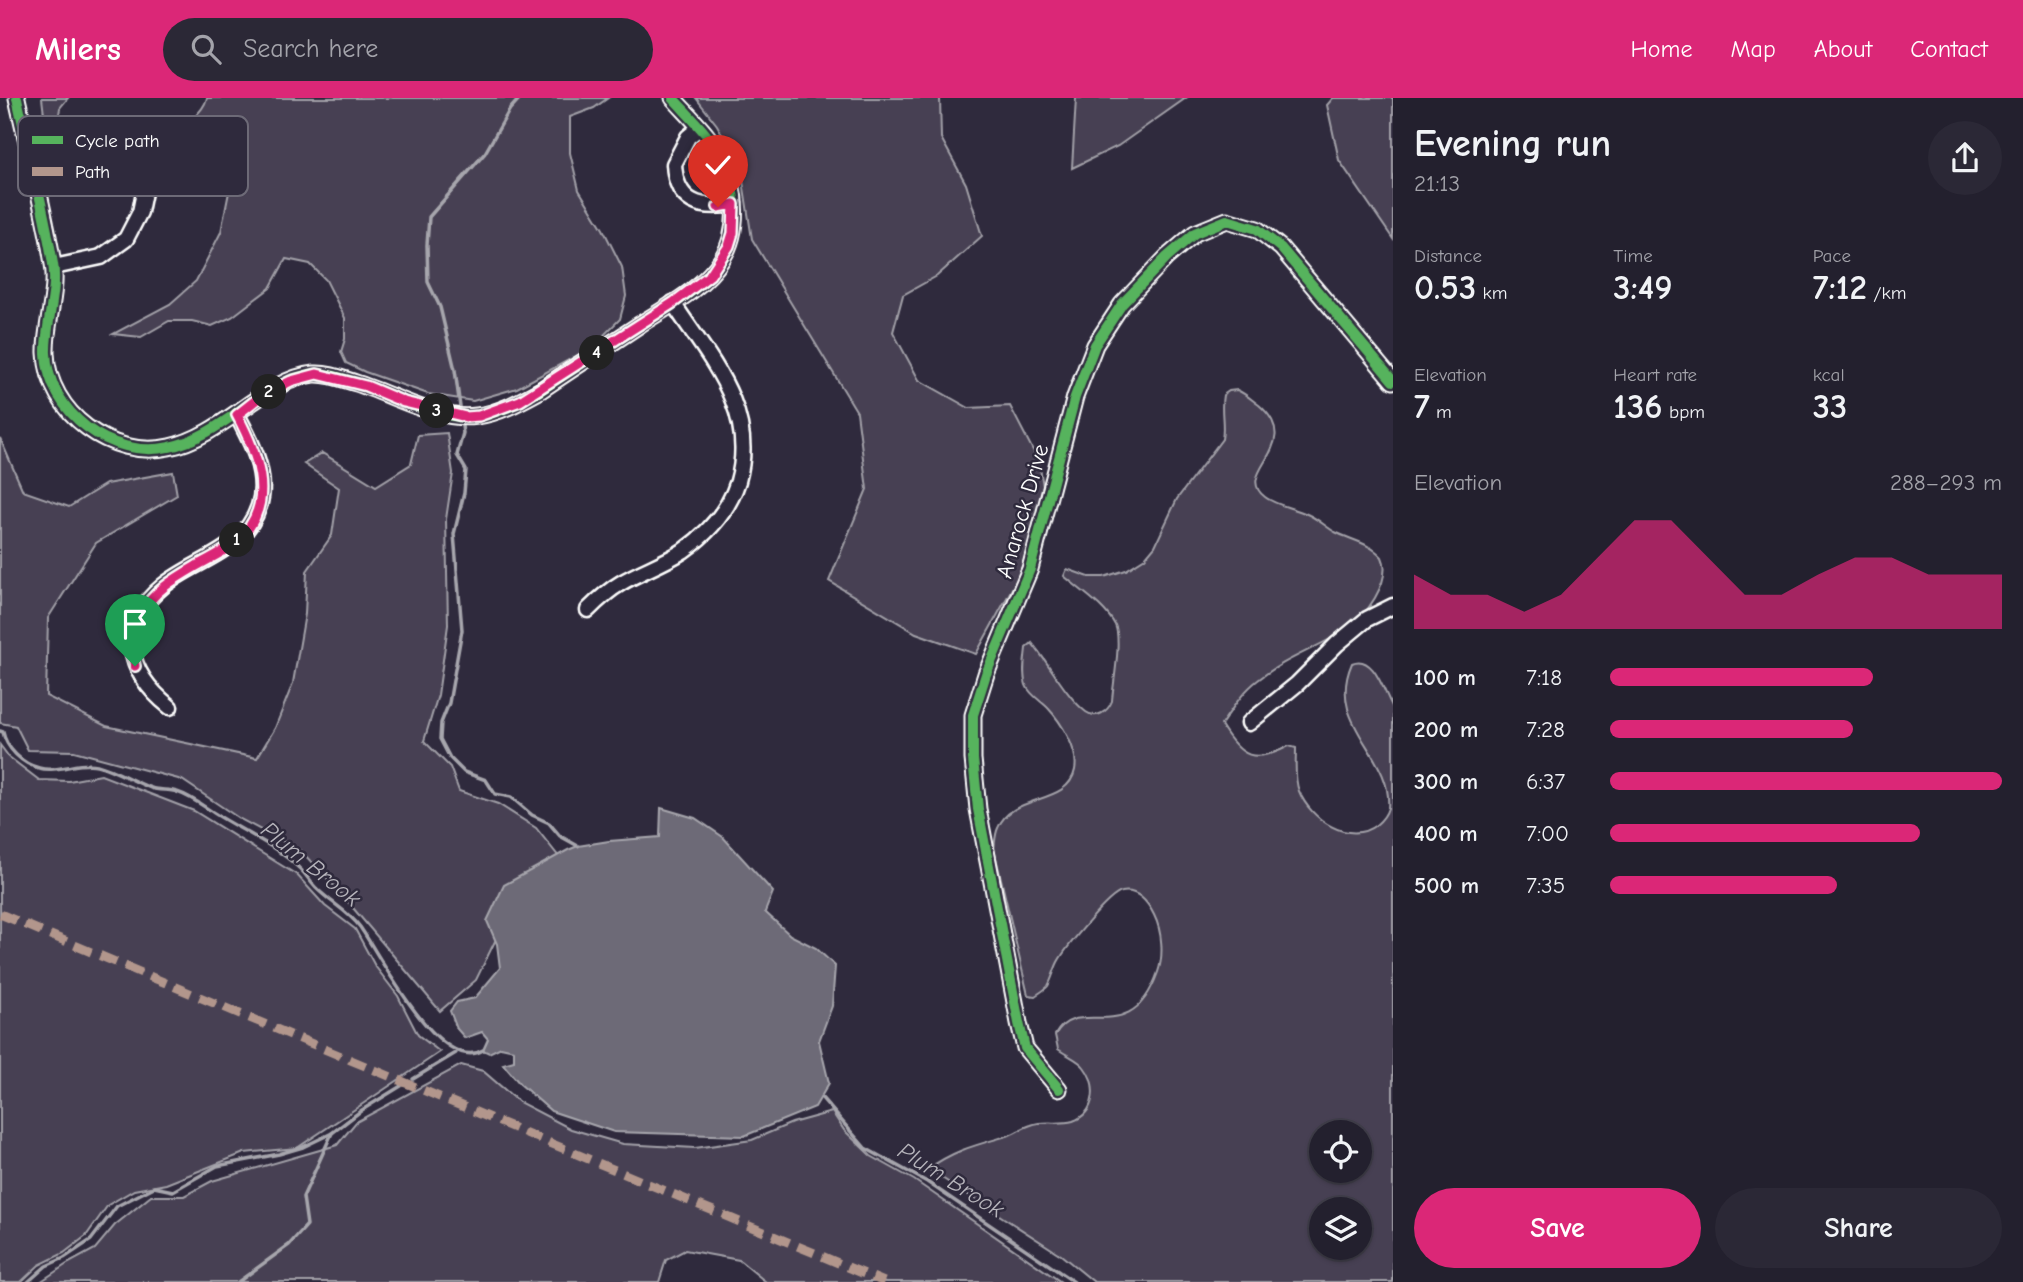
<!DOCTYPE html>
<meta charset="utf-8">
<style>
:root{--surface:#23202e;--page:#2b2836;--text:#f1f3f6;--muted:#a3a3aa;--line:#403e4a;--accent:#db2777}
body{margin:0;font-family:"Comic Neue",sans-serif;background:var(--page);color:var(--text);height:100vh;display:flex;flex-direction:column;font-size:26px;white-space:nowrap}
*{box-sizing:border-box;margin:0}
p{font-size:23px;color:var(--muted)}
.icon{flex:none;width:38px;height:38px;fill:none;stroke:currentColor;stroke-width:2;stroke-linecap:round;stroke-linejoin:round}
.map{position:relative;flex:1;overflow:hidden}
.sheet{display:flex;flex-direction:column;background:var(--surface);width:630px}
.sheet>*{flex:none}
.fabs{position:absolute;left:1309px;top:1022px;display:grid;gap:14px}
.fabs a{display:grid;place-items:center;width:63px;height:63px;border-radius:50%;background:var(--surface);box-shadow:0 2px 5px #0004,0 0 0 2px var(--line);font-size:35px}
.pin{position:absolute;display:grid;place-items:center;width:60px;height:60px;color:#fff;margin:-72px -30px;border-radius:50% 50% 50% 0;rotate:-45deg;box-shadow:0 0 7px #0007}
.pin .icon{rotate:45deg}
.km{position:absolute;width:35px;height:35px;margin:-18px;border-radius:50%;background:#222;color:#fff;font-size:19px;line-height:35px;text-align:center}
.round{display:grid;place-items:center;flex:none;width:74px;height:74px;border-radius:37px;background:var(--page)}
.head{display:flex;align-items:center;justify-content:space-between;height:119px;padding:0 21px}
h1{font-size:38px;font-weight:700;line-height:52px}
.metrics{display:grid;grid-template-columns:repeat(3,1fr);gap:10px;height:119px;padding:7px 21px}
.metrics div{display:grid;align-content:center}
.metrics b{font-size:35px;font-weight:700}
.metrics small{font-size:19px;font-weight:400}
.metrics p{font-size:19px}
.chart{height:196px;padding:14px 21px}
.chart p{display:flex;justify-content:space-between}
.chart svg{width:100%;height:126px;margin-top:7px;fill:var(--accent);opacity:.7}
.button{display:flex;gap:14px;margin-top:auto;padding:14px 21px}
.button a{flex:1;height:80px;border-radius:42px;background:var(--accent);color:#fff;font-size:28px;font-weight:700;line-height:80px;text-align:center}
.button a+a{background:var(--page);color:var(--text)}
ul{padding:0 21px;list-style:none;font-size:23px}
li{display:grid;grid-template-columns:112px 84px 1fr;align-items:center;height:52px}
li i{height:18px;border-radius:9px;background:var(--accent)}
header{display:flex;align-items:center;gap:42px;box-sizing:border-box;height:98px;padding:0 35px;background:var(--accent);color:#fff}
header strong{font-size:33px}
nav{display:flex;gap:38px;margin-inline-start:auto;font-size:24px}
.search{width:490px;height:63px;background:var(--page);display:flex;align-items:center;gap:18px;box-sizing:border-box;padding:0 24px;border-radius:38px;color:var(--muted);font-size:26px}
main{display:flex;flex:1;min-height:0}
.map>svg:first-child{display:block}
.green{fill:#464152;stroke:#a2a0a8;stroke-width:2;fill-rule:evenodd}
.water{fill:#6d6a77;stroke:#a7a6ad;stroke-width:2}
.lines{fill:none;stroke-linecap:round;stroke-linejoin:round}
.stream{stroke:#a7a6ad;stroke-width:3.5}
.minor-casing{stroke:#fff;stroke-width:19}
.minor{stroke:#2f2a3d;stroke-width:14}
.quiet{stroke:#b2968c;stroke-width:9;stroke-dasharray:18 9;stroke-linecap:butt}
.cycleway-casing{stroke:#2f2a3d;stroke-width:15}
.cycleway{stroke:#56b35d;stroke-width:10}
.route-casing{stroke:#fff;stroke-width:14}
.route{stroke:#db2777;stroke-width:9}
.labels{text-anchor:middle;stroke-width:5;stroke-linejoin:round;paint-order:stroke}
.street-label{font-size:23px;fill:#fff;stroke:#2f2a3d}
.water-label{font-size:24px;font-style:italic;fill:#b6b4bb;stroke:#2f2a3d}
.key{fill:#2f2a3d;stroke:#6d6a77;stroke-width:2}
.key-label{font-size:19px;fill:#fff}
</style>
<header>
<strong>Milers</strong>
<div class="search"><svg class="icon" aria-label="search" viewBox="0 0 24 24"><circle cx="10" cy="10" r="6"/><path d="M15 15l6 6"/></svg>Search here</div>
<nav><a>Home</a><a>Map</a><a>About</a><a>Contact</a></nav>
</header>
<main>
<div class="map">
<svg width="1393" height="1184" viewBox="0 0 1393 1184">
<rect width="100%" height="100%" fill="#2f2a3d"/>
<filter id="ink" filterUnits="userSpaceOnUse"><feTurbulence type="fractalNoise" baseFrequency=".0143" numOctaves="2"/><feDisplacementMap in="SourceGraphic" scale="14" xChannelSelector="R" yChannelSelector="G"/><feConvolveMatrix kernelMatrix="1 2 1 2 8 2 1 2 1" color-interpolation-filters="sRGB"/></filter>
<g filter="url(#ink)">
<!-- green -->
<g class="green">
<path d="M42,0H68L60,10L55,42L45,25Z"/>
<path d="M207,0H608L594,10L570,19V55L579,92L603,131L622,169L626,198L620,221L591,250L517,290L473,303L428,296L365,274L346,265L341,254L345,241V220L326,182L310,166L286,161L270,190L232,219L212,228L192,223H169L141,239L113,236L170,206L196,183L221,134L229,94L221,74L207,61L188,54L181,41C187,19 202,18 207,0Z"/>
<path d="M696,0H940L941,40L966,86L982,138L937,178L903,197L893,234L919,282L969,310L1010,308L1039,364L1044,394L1020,476L976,556L916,535L829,483L867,391L857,314L752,141L741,70L717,27Z"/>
<path d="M1076,0H1186L1118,48L1072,70Z"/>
<path d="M1333,0H1393V141L1339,62L1327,7Z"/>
<path d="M1237,292C1246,296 1252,302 1259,307C1307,348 1232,374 1265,399C1277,408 1295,410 1309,417C1318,421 1326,429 1335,434C1351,442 1370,445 1382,459C1393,482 1364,521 1346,532C1317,550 1284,561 1258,582C1242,594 1232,611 1221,627C1241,660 1254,666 1289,648L1296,650C1296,663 1294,681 1299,693C1310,721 1349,748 1376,727C1382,722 1386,717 1388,710C1393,655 1325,627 1352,565C1374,555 1384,595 1393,610V1184H1094L1061,1157L928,1071C954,1052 976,1047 1007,1038C1015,1035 1022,1030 1031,1027C1044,1022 1059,1027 1073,1023C1096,1015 1098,987 1084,969C1079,962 1066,957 1058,951L1055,937C1078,895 1130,954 1158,874C1164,857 1162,833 1154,817C1148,805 1138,791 1122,794C1109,796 1065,851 1058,864C1054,872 1052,881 1048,888C1045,892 1039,895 1035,898L1028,897L994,751C995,745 995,736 998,730C1011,695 1068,708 1075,672C1079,652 1061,624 1048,610C1041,603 1029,596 1026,587C1022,575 1025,562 1026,550L1032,545C1048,564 1068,601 1086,614C1097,622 1108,613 1112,603C1113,585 1122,542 1115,527C1105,508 1080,492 1064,478L1067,471L1089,479H1104L1126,472L1145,460L1155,448L1177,401L1222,341C1225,327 1220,313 1223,297L1229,293ZM1321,1034H1360V1073H1321ZM1321,1111H1360V1150H1321Z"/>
<path d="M447,335L453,375L446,421L448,527L438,597L424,643L450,669L459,693L498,706L536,730L559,759L498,837L476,882L440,913L337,791L301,753L240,721L182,682L74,653L28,652L16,628L0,625V340L23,393L69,409L106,386L173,374L177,397L96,445L48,520L46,598L106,628L257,660L275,630L293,585L305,516L307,473L332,437L339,390L304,366L322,355L376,388L411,366L418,337Z"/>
<path d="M0,647L9,659L39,682L69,683L101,677L194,713L297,777L325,808L355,831L375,868L398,898L418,937L440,954L297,1050L244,1055L166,1086L134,1092L108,1107L86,1138L64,1155L39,1167L21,1184H0Z"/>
<path d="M461,967L483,973L519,1004L571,1031L623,1046L695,1050L752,1042L792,1025L832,1014L844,1032L871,1058L914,1082L1061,1184H766L739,1162L685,1152L666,1162L659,1184H40L67,1166L95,1151L115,1127L151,1098H184L212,1083L337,1047L356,1024Z"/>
</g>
<!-- water -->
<path class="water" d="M661,710L695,720L723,739L773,794L765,814L790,837L816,850L835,868L832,908L819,943L829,985L815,1009L744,1038L614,1034L551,1013L520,986L503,966L514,963V952L501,949L489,955L483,952L488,941L482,934L465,940L457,931L450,913L457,904L475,900L500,870L497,846L487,823L504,787L568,752L578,748L609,743L660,739Z"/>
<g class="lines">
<!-- stream -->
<g class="stream">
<path d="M460,309L455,272L440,209L428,184L427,147L429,119L485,55L510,11L520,0"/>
<path d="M462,328L463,335L457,357L466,372L464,395L454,436L462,532L449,605L441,625L440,641L450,660L464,674L486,682L495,696L511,699L532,717L549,725L560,738L578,748"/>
<path d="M0,633L3,634C6,650 22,666 39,670C58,675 78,663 97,667C116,672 132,683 151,690C159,693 169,691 177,694C190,698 202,707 214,715C242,733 275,747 299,770C306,776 310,784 316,790C330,804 349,814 360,829C380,857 440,978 483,952"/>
<path d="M413,981L456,955"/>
<path d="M821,999L865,1050L927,1084L1074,1184"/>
<path d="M28,1184L46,1168L64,1160L91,1142L117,1108L154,1089L173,1093L217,1068L279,1056L303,1049L332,1035"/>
<path d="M238,1184L289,1147L307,1127L303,1099L332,1035L362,1012L401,988"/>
</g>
<defs>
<g id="minor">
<path d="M17,0C29,55 44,110 53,166C58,193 45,227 46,255C48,315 112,362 169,349C224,338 264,281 314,276C328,275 343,281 356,285C392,296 438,324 477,318C500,315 521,303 541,292C573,270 606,249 639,227C667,209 704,190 722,161C740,133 737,91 723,63C712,39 690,19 673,0"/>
<path d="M699,30L688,39L674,66C676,105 700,112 734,106"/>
<path d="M54,169L101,159L126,141L140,114L148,74L140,43"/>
<path d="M588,512C598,502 609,492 621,485C641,473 663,466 683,453C707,436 729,412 738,383C758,313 709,260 673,205"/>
<path d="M170,609C126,574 115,528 163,488C196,461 244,454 259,408C269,377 251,343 237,317"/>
<path d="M1249,625L1297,586L1337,546L1367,521L1393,508"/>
<path d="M1059,991L1025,950L1019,925L978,711L973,661V617L986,576L1030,471L1075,299L1095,247L1122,206L1167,159L1195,135L1227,122L1257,131L1281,150L1393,283"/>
</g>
</defs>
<!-- minor casing -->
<use href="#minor" class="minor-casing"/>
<!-- minor -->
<use href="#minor" class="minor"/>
<!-- quiet -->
<path class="quiet" d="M0,816L884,1184"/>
<defs>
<g id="cycleway">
<path d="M17,0C29,55 44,110 53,166C58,193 45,227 46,255C48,315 112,362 169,349C224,338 264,281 314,276C328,275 343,281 356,285C392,296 438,324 477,318C500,315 521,303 541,292C573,270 606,249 639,227C667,209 704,190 722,161C740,133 737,91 723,63C712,39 690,19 673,0"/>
<path d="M1059,991L1025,950L1019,925L978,711L973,661V617L986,576L1030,471L1075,299L1095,247L1122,206L1167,159L1195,135L1227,122L1257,131L1281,150L1393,283"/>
</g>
</defs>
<!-- cycleway casing -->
<use href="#cycleway" class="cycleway-casing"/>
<!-- cycleway -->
<use href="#cycleway" class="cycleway"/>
</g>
</g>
<g class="lines" filter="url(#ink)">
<defs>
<path id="route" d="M135,568C130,550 131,534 140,517C155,491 176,480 200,466C215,458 233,449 244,436C276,400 256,353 237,317L261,298L291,283L317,276L366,288L404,304L466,319L479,318L520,303L673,205L710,177L729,148L733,135L734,106L718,109"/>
</defs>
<!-- route casing -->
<use href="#route" class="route-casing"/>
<!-- route -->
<use href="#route" class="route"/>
</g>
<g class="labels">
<!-- street labels -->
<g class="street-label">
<text transform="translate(1022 413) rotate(-74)" y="8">Anarock Drive</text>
</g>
<!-- water labels -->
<g class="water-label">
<text transform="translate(311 766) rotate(39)" y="8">Plum Brook</text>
<text transform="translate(951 1082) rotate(32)" y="8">Plum Brook</text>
</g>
</g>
<!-- legend -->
<rect x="18" y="18" width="230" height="80" rx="10" class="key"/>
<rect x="32" y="38" width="31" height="8" fill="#56b35d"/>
<rect x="32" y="69" width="31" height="9" fill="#b2968c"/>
<g class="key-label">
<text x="75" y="49">Cycle path</text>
<text x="75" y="80">Path</text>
</g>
</svg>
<div class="fabs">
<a><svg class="icon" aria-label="locate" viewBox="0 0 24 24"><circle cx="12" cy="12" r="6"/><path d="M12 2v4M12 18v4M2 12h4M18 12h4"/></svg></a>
<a><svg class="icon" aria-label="layers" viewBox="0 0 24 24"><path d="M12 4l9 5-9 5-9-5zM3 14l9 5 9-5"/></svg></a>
</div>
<div class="pin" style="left:135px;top:568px;background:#1e9e55"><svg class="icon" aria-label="arrive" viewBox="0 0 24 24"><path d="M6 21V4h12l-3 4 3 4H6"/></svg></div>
<div class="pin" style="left:718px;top:109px;background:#d93025"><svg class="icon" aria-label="check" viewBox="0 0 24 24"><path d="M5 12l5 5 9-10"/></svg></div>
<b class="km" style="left:237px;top:442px">1</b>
<b class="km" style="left:269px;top:294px">2</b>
<b class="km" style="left:437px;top:313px">3</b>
<b class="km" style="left:597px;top:255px">4</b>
</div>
<section class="sheet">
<div class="head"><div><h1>Evening run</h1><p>21:13</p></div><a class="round"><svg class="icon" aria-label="share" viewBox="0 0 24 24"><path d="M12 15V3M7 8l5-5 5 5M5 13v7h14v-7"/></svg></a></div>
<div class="metrics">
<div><p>Distance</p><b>0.53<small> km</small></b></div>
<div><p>Time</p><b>3:49</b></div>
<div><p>Pace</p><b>7:12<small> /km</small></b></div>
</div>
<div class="metrics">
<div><p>Elevation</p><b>7<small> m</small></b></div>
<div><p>Heart rate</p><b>136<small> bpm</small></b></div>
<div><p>kcal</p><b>33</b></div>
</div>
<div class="chart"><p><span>Elevation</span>288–293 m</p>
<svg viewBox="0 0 160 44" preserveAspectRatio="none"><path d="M0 44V25L10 32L20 32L30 38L40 32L50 19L60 6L70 6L80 19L90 32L100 32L110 25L120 19L130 19L140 25L150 25L160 25V44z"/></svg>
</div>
<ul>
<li><b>100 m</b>7:18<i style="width:67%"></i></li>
<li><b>200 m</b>7:28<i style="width:62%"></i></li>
<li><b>300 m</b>6:37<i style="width:100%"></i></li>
<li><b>400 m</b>7:00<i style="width:79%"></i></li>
<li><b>500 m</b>7:35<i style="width:58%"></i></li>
</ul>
<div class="button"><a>Save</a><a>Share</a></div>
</section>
</main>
